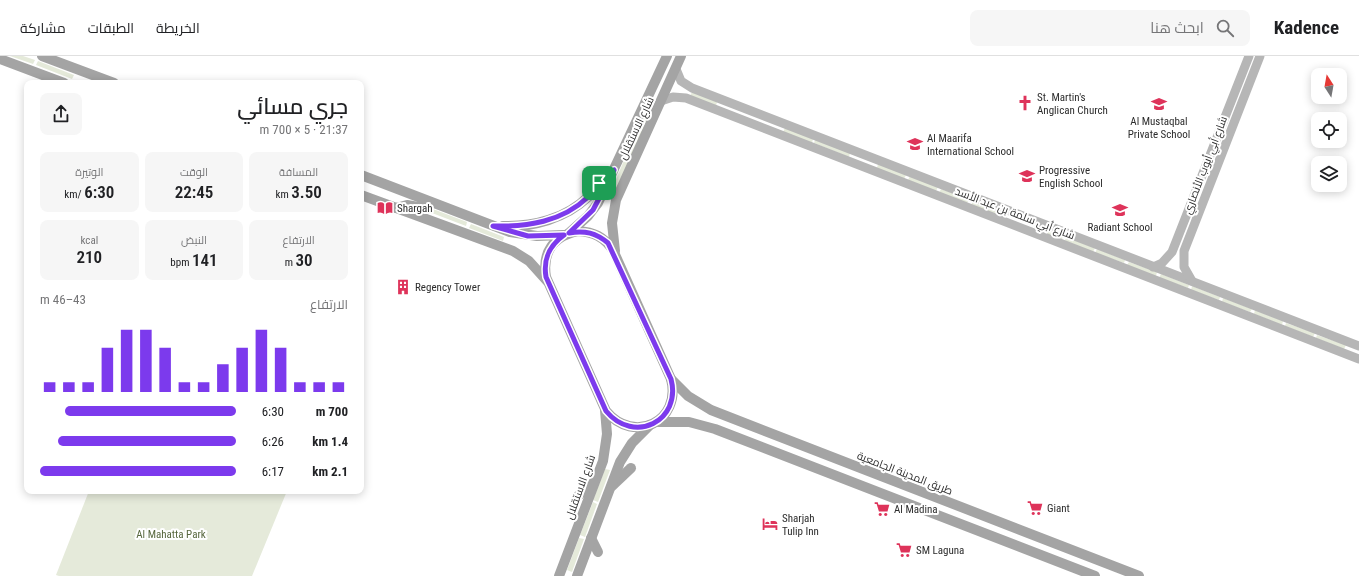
<!DOCTYPE html>
<html lang="ar">
<meta charset="utf-8">
<style>
:root{--surface:#fff;--page:#f6f6f6;--text:#202124;--muted:#757577;--line:#e0e0e0;--accent:#7c3aed}
body{margin:0;font-family:"Roboto Condensed",Cairo,sans-serif;background:var(--page);color:var(--text);direction:rtl;height:100vh;display:flex;flex-direction:column;font-size:15px;white-space:nowrap}
*{box-sizing:border-box;margin:0}
p{font-size:13px;color:var(--muted)}
.icon{flex:none;width:22px;height:22px;fill:none;stroke:currentColor;stroke-width:2;stroke-linecap:round;stroke-linejoin:round}
.map{position:relative;flex:1;overflow:hidden;direction:ltr}
.panel{position:absolute;left:24px;top:24px;width:340px;height:414px;display:flex;flex-direction:column;background:var(--surface);border-radius:8px;box-shadow:0 2px 10px #0003;direction:rtl}
.panel>*{flex:none}
.needle{width:26px;rotate:349deg}
.fabs{position:absolute;left:1311px;top:12px;display:grid;gap:8px}
.fabs a{display:grid;place-items:center;width:36px;height:36px;border-radius:8px;background:var(--surface);box-shadow:0 2px 10px #0003;font-size:20px}
.pin{position:absolute;display:grid;place-items:center;width:34px;height:34px;color:#fff;margin:-17px;border-radius:8px;box-shadow:0 2px 6px #0006}
.round{display:grid;place-items:center;flex:none;width:42px;height:42px;border-radius:8px;background:var(--page)}
.headline{display:flex;align-items:center;justify-content:space-between;height:68px;padding:0 16px}
h1{font-size:22px;font-weight:600;line-height:30px}
.figures{display:grid;grid-template-columns:repeat(3,1fr);gap:6px;height:68px;padding:4px 16px}
.figures div{display:grid;align-content:center;border-radius:8px;background:var(--page);text-align:center}
.figures b{font-size:17px;font-weight:600}
.figures small{font-size:11px;font-weight:400}
.figures p{font-size:11px}
.chart{height:112px;padding:8px 16px}
.chart p{display:flex;justify-content:space-between}
.chart svg{width:100%;height:72px;margin-top:4px;stroke:var(--accent);stroke-width:6}
ul{padding:0 16px;list-style:none;font-size:13px}
li{display:grid;grid-template-columns:64px 48px 1fr;align-items:center;height:30px}
li i{height:10px;border-radius:5px;background:var(--accent)}
header{display:flex;align-items:center;gap:24px;box-sizing:border-box;height:56px;padding:0 20px;background:var(--surface);border-bottom:1px solid var(--line)}
header strong{font-size:19px}
nav{display:flex;gap:22px;margin-inline-start:auto;font-size:14px}
.search{width:280px;height:36px;background:var(--page);display:flex;align-items:center;gap:10px;box-sizing:border-box;padding:0 14px;border-radius:8px;color:var(--muted);font-size:15px}
.map>svg:first-child{display:block}
.green{fill:#e5eada}
.lines{fill:none;stroke-linecap:round;stroke-linejoin:round}
.secondary{stroke:#b6b6b6;stroke-width:9}
.primary{stroke:#a4a4a4;stroke-width:10}
.route-casing{stroke:#fff;stroke-width:8}
.route{stroke:#7c3aed;stroke-width:5}
.labels{text-anchor:middle;stroke-width:4;stroke-linejoin:round;paint-order:stroke}
.poi-label{font-size:11px;fill:#2c2c2c;stroke:#fff;text-anchor:start}
.street-label{font-size:11px;fill:#2c2c2c;stroke:#fff}
.park-label{font-size:11px;fill:#56663c;stroke:#fff}
</style>
<header>
<strong>Kadence</strong>
<div class="search"><svg class="icon" aria-label="search" viewBox="0 0 24 24"><circle cx="10" cy="10" r="6"/><path d="M15 15l6 6"/></svg>ابحث هنا</div>
<nav><a>الخريطة</a><a>الطبقات</a><a>مشاركة</a></nav>
</header>
<div class="map">
<svg width="1359" height="520" viewBox="0 0 1359 520">
<rect width="100%" height="100%" fill="#fff"/>
<!-- green -->
<g class="green">
<path d="M10,0H23L35,4L33,8Z"/>
<path d="M38,5L74,19L72,23L36,9Z"/>
<path d="M692,36L717,46L716,50L690,40Z"/>
<path d="M649,48L653,50L646,68L641,67Z"/>
<path d="M640,69L645,70L631,102L627,100Z"/>
<path d="M785,72L813,83L812,87L783,76Z"/>
<path d="M815,84L850,97L849,101L814,87Z"/>
<path d="M625,102L630,104L616,135L612,133Z"/>
<path d="M878,108L906,119L904,123L877,112Z"/>
<path d="M910,120L938,131L936,135L908,124Z"/>
<path d="M941,133L969,143L967,147L939,137Z"/>
<path d="M973,145L1000,155L998,159L971,149Z"/>
<path d="M433,153L467,166L466,170L432,157Z"/>
<path d="M471,168L504,181L503,185L469,172Z"/>
<path d="M1035,169L1063,180L1062,184L1034,173Z"/>
<path d="M1066,181L1095,192L1093,196L1065,185Z"/>
<path d="M1097,193L1125,204L1124,207L1095,197Z"/>
<path d="M1129,206L1157,216L1156,220L1127,209Z"/>
<path d="M1161,218L1189,229L1188,232L1159,222Z"/>
<path d="M1192,230L1220,241L1219,244L1191,234Z"/>
<path d="M1223,242L1252,253L1250,256L1222,246Z"/>
<path d="M1255,254L1283,265L1282,269L1254,258Z"/>
<path d="M1286,267L1315,277L1313,281L1285,270Z"/>
<path d="M1317,279L1346,289L1344,293L1316,282Z"/>
<path d="M605,413L610,414L598,446L593,444Z"/>
<path d="M89,435H287L252,520H59L56,519Z"/>
<path d="M593,446L597,448L585,481L580,479Z"/>
<path d="M579,482L584,483L572,516L567,514Z"/>
</g>
<g class="lines">
<!-- secondary -->
<g class="secondary">
<path d="M676,13L681,25L692,32L1359,290"/>
<path d="M661,45L673,41L686,42L1359,303"/>
<path d="M1153,211L1162,207L1172,196L1249,0"/>
<path d="M1192,225L1184,211V195L1260,0"/>
</g>
<!-- primary -->
<g class="primary">
<path d="M42,0L114,27"/>
<path d="M0,3L64,27"/>
<path d="M361,119L510,176L537,180L563,179"/>
<path d="M361,139L513,195L529,205L547,225"/>
<path d="M396,152L407,149L424,152L430,146"/>
<path d="M503,170C533,171 565,163 588,141C596,133 601,123 611,117"/>
<path d="M578,175C594,176 604,181 613,194L671,323C682,365 634,389 606,355L546,221C542,196 553,180 578,175Z"/>
<path d="M569,177L588,160L598,147L667,0"/>
<path d="M615,195L612,167L616,144L681,0"/>
<path d="M671,323L688,340L711,354L1139,520"/>
<path d="M657,366H689L715,373L1095,520"/>
<path d="M612,430L631,412"/>
<path d="M578,440L594,426"/>
<path d="M591,482L598,496"/>
<path d="M559,520L603,405L607,378L605,354"/>
<path d="M577,520L620,406L632,387L650,369"/>
</g>
</g>
<g class="lines">
<defs>
<path id="route" d="M614,114L593,154L569,177C585,174 596,177 608,187L671,323C682,365 634,389 606,355L546,221C543,203 549,190 564,179L528,180L493,170C527,171 562,166 588,141C598,132 603,121 614,114Z"/>
</defs>
<!-- route casing -->
<use href="#route" class="route-casing"/>
<!-- route -->
<use href="#route" class="route"/>
</g>
<!-- icons -->
<defs>
<symbol id="church-bare" viewBox="-9 -9 18 18"><path d="M-1.2-6h2.4v3.5h3.3v2.4h-3.3V6h-2.4V-.1h-3.3v-2.4h3.3Z" fill="#de335a" stroke="#fff" stroke-width="2.5" paint-order="stroke"/></symbol>
<symbol id="school-bare" viewBox="-9 -9 18 18"><path d="M0-5L7-2L0 1L-7-2ZM-4 1L0 2.5L4 1V4Q0 6-4 4Z" fill="#de335a" stroke="#fff" stroke-width="2.5" paint-order="stroke"/></symbol>
<symbol id="library-bare" viewBox="-9 -9 18 18"><path d="M-6-4Q-3-5.5-.7-3.5V5Q-3 3-6 4ZM6-4Q3-5.5 .7-3.5V5Q3 3 6 4Z" fill="#de335a" stroke="#fff" stroke-width="2.5" paint-order="stroke"/></symbol>
<symbol id="building-bare" viewBox="-9 -9 18 18"><path d="M-4-6H4V6H1V3H-1V6H-4ZM-2.5-4.3h1.7v1.8h-1.7ZM.8-4.3h1.7v1.8H.8ZM-2.5-1h1.7V.8h-1.7ZM.8-1h1.7V.8H.8Z" fill="#de335a" stroke="#fff" stroke-width="2.5" paint-order="stroke"/></symbol>
<symbol id="supermarket-bare" viewBox="-9 -9 18 18"><path d="M-6-5.5h2.5l.6 2H6L4.5 2H-2.5L-4.4-4H-6ZM-1.5 3.2a1.3 1.3 0 1 0 .1 0ZM3 3.2a1.3 1.3 0 1 0 .1 0Z" fill="#de335a" stroke="#fff" stroke-width="2.5" paint-order="stroke"/></symbol>
<symbol id="hotel-bare" viewBox="-9 -9 18 18"><path d="M-6-4.5h1.5V1H6V5H4.5V3h-9V5H-6ZM-4 0a1.8 1.8 0 1 1 3.6 0ZM.5 0V-2.5h3Q6-2.5 6 0Z" fill="#de335a" stroke="#fff" stroke-width="2.5" paint-order="stroke"/></symbol>
</defs>
<g fill-rule="evenodd">
<use href="#church-bare" x="1014" y="36" width="22" height="22"/>
<use href="#school-bare" x="1148" y="37" width="22" height="22"/>
<use href="#school-bare" x="904" y="77" width="22" height="22"/>
<use href="#school-bare" x="1016" y="109" width="22" height="22"/>
<use href="#library-bare" x="374" y="141" width="22" height="22"/>
<use href="#school-bare" x="1109" y="143" width="22" height="22"/>
<use href="#building-bare" x="392" y="220" width="22" height="22"/>
<use href="#supermarket-bare" x="1024" y="441" width="22" height="22"/>
<use href="#supermarket-bare" x="871" y="442" width="22" height="22"/>
<use href="#hotel-bare" x="759" y="457" width="22" height="22"/>
<use href="#supermarket-bare" x="893" y="483" width="22" height="22"/>
</g>
<g class="labels">
<!-- poi labels -->
<g class="poi-label">
<text x="1037" y="45">St. Martin's<tspan x="1037" dy="13">Anglican Church</tspan></text>
<text x="1159" y="69" text-anchor="middle">Al Mustaqbal<tspan x="1159" dy="13">Private School</tspan></text>
<text x="927" y="86">Al Maarifa<tspan x="927" dy="13">International School</tspan></text>
<text x="1039" y="118">Progressive<tspan x="1039" dy="13">English School</tspan></text>
<text x="397" y="156">Shargah</text>
<text x="1120" y="175" text-anchor="middle">Radiant School</text>
<text x="415" y="235">Regency Tower</text>
<text x="1047" y="456">Giant</text>
<text x="894" y="457">Al Madina</text>
<text x="782" y="466">Sharjah<tspan x="782" dy="13">Tulip Inn</tspan></text>
<text x="916" y="498">SM Laguna</text>
</g>
<!-- street labels -->
<g class="street-label">
<text transform="translate(636 72) rotate(-65)" y="4">شارع الاستقلال</text>
<text transform="translate(1205 109) rotate(-69)" y="4">شارع أبي أيوب الأنصاري</text>
<text transform="translate(1015 157) rotate(21)" y="4">شارع أبي سلمة بن عبد الأسد</text>
<text transform="translate(905 417) rotate(21)" y="4">طريق المدينة الجامعية</text>
<text transform="translate(580 431) rotate(-70)" y="4">شارع الاستقلال</text>
</g>
<!-- park labels -->
<g class="park-label">
<text x="171" y="482">Al Mahatta Park</text>
</g>
</g>
</svg>
<div class="fabs">
<a><svg class="needle" viewBox="-14 -14 28 28"><path d="M0-13l5 13h-10z" fill="#e53935"/><path d="M0 13l5-13h-10z" fill="#757577"/></svg></a>
<a><svg class="icon" aria-label="locate" viewBox="0 0 24 24"><circle cx="12" cy="12" r="6"/><path d="M12 2v4M12 18v4M2 12h4M18 12h4"/></svg></a>
<a><svg class="icon" aria-label="layers" viewBox="0 0 24 24"><path d="M12 4l9 5-9 5-9-5zM3 14l9 5 9-5"/></svg></a>
</div>
<div class="pin" style="left:599px;top:127px;background:#1e9e55"><svg class="icon" aria-label="arrive" viewBox="0 0 24 24"><path d="M6 21V4h12l-3 4 3 4H6"/></svg></div>
<section class="panel">
<div class="headline"><div><h1>جري مسائي</h1><p>21:37 · 5 × 700 m</p></div><a class="round"><svg class="icon" aria-label="share" viewBox="0 0 24 24"><path d="M12 15V3M7 8l5-5 5 5M5 13v7h14v-7"/></svg></a></div>
<div class="figures">
<div><p>المسافة</p><b>3.50<small> km</small></b></div>
<div><p>الوقت</p><b>22:45</b></div>
<div><p>الوتيرة</p><b>6:30<small> /km</small></b></div>
</div>
<div class="figures">
<div><p>الارتفاع</p><b>30<small> m</small></b></div>
<div><p>النبض</p><b>141<small> bpm</small></b></div>
<div><p>kcal</p><b>210</b></div>
</div>
<div class="chart"><p><span>الارتفاع</span>43–46 m</p>
<svg viewBox="0 0 160 44" preserveAspectRatio="none"><path d="M5 44V38M15 44V38M25 44V38M35 44V17M45 44V6M55 44V6M65 44V17M75 44V38M85 44V38M95 44V27M105 44V17M115 44V6M125 44V17M135 44V38M145 44V38M155 44V38"/></svg>
</div>
<ul>
<li><b>700 m</b>6:30<i style="width:87%"></i></li>
<li><b>1.4 km</b>6:26<i style="width:91%"></i></li>
<li><b>2.1 km</b>6:17<i style="width:100%"></i></li>
</ul>
</section>
</div>
